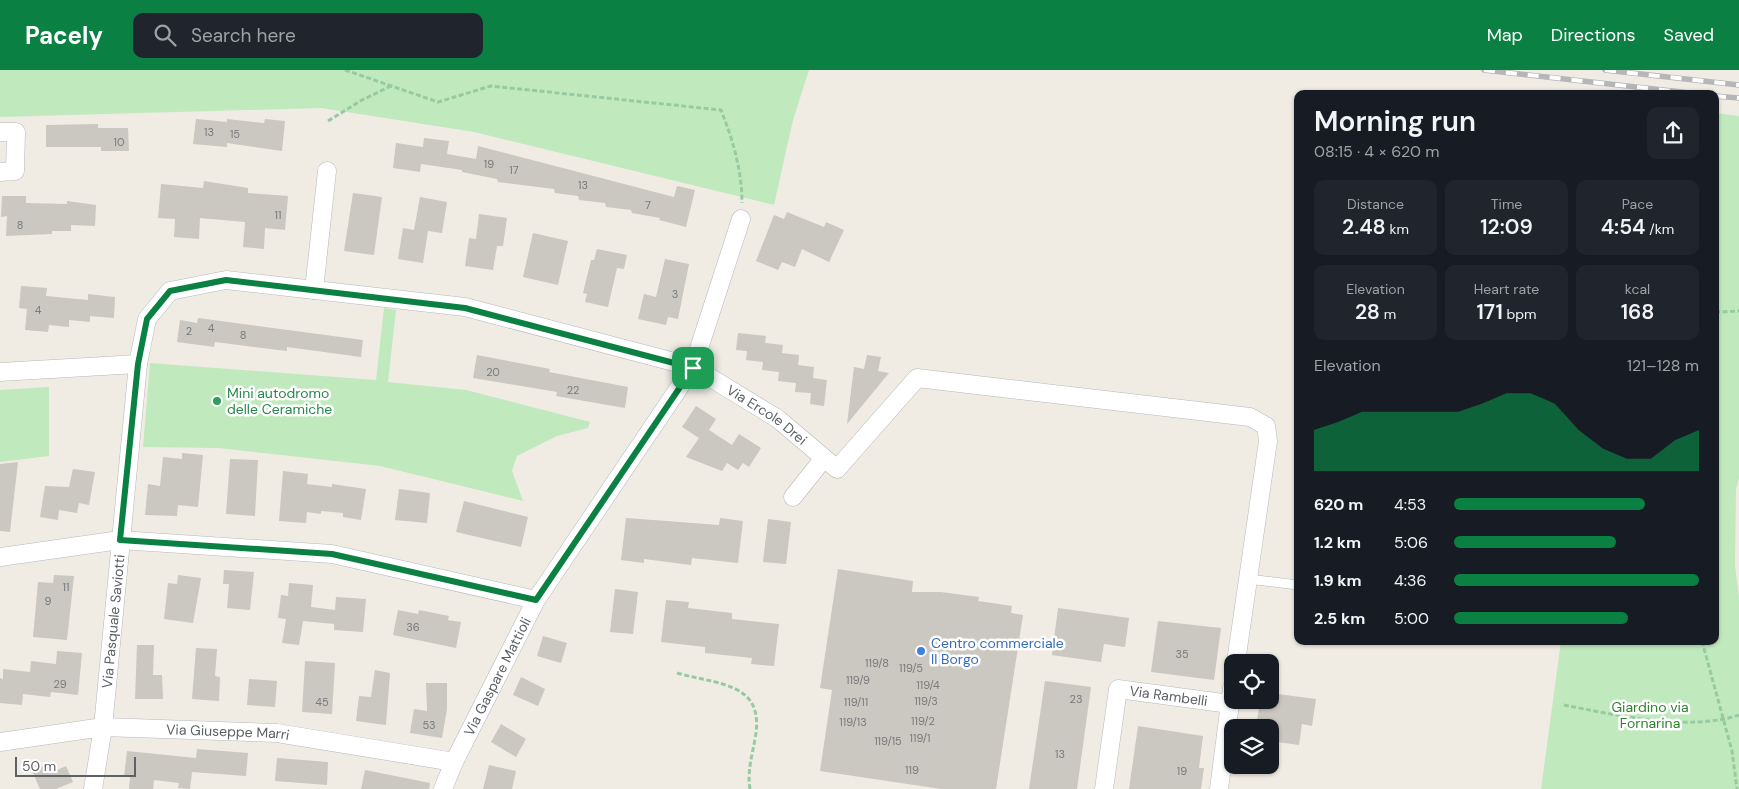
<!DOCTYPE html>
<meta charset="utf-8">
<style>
:root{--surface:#171b24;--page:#20242c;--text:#f1f3f6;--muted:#9ea1a6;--accent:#0b8043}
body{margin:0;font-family:"DM Sans",sans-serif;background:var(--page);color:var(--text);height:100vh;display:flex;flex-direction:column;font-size:19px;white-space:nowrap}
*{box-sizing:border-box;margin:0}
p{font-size:16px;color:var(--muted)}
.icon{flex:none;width:28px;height:28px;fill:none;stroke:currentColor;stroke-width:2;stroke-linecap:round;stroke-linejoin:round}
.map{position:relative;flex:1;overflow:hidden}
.side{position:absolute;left:1294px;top:20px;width:425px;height:555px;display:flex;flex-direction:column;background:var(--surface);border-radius:10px;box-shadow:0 1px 4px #0004}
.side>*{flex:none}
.controls{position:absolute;left:1224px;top:584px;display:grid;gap:10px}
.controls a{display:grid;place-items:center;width:55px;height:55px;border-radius:10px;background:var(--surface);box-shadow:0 1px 4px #0004;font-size:25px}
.scale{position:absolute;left:15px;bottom:12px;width:121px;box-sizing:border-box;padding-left:5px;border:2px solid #5c6166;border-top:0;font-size:14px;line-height:18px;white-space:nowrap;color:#5c6166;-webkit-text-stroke:4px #fff;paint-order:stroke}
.pin{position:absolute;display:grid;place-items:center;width:42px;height:42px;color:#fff;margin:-21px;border-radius:10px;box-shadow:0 2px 8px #0006}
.round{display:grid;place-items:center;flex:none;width:52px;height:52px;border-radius:10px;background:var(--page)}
.overview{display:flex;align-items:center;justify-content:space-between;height:85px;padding:0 20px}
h1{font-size:28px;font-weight:600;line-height:38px}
.metrics{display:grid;grid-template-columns:repeat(3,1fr);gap:8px;height:85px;padding:5px 20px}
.metrics div{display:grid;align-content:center;border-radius:10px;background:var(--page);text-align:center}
.metrics b{font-size:21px;font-weight:600}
.metrics small{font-size:14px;font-weight:400}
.metrics p{font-size:14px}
.chart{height:140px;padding:10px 20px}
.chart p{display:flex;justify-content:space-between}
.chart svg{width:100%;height:90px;margin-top:5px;fill:var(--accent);opacity:.7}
ul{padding:0 20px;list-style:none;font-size:16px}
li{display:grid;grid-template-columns:80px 60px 1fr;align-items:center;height:38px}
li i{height:12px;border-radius:6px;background:var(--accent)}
header{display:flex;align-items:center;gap:30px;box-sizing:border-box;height:70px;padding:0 25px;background:var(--accent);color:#fff}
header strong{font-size:24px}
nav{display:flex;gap:28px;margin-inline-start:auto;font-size:18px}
.search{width:350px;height:45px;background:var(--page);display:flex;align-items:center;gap:12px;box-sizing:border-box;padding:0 18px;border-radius:10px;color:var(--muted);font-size:19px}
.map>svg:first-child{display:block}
.green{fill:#c1e9be}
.building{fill:#cbc7c1}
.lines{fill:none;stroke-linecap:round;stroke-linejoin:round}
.lane-casing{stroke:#b5b8bc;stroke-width:10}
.street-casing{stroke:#b5b8bc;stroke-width:19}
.path{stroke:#96cba2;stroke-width:3;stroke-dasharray:5 2.5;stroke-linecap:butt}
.lane{stroke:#fff;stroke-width:9}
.street{stroke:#fff;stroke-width:18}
.rail-casing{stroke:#b5b6b7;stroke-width:5.5}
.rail{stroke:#fff;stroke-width:4;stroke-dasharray:11;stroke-linecap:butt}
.route-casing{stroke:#fff;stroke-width:10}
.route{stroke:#0b8043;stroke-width:6}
.leisure-dot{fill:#2e9e5b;stroke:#fff;stroke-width:2}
.shop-dot{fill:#3f7fe0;stroke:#fff;stroke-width:2}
.labels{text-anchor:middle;stroke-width:5;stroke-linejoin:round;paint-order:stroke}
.number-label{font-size:11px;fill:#787a7d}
.leisure-label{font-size:14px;fill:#27864d;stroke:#fff;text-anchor:start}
.street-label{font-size:14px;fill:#5c6166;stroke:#fff}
.shop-label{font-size:14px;fill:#366cbe;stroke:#fff;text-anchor:start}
.park-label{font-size:14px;fill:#2f832d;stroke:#fff}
</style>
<header>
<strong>Pacely</strong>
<div class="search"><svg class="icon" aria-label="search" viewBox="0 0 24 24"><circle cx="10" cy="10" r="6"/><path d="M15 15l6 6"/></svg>Search here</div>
<nav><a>Map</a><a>Directions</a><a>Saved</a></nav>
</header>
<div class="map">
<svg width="1739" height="719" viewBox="0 0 1739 719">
<rect width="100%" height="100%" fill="#f0ece4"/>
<!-- green -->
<g class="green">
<path d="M0,0H809L793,50L774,135L474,62L321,38L0,47Z"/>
<path d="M1715,43L1739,46V408L1736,419L1735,495L1739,527V719H1541L1561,571H1715Z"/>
<path d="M384,238L396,240L388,312L466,320L590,352L588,358L557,366L517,386L512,401L523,431L380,396L218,378L143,377L150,293L376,310Z"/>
<path d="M49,317V386L0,392V320Z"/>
</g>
<!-- building -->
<g class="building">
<path d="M196,49L227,52V49L264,53L265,49L285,51L282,81L227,73V77L193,74Z"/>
<path d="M98,54V58H128L129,81H101V77H46V55Z"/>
<path d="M424,68L449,71L447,84L476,89L478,76L674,127L677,116L695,120L686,157L659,150L660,148L632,143L631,140L606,137L605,133L579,130L578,126L555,123L554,119L498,112L497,109L462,102V100L421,94L420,102L393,98L396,73L423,77Z"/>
<path d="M204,111L248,118V123L288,126L285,160L265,158L264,179L243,177L245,152L200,148L199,169L174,167L175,149L158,148L161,114L203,118Z"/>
<path d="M353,123L382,127L374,185L344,181Z"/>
<path d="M2,126H26V133L67,134V131L96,135L95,156L71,155V161H52V164L6,166L7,146L1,147Z"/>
<path d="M420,127L447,132L442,163L428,161L423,193L398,189L403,158L414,160Z"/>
<path d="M787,142L824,157L826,152L844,160L829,192L802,179L795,197L782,192L778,200L756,191L774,145L784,149Z"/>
<path d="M479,144L507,148L503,176H497L493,200L465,196L469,168L476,169Z"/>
<path d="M533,163L568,171L558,215L523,207Z"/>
<path d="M597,179L627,185L624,199L617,198L608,237L585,232L587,224L583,223L591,190H594Z"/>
<path d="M665,189L689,194L678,249L668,247L666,255L638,249L644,224L656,227Z"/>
<path d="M21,216L47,218L46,226L88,230V224L115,227L114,248L90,246V252L69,250V257L49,255L48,262L25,260L27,239L19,238Z"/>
<path d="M198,248L363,270L361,287L287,277V281L215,272L214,277L177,272L180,250L197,253Z"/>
<path d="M738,263L766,266L765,273L783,275L782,283L799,285L798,295L814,297L813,308L827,310L824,336L810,334L811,323L795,322L796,313L778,311L779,302L762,300L763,292L746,290L747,281L736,280Z"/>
<path d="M477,285L550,299L549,302L628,317L625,338L556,326L557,322L473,308Z"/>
<path d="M867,285L881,287L878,301L889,303L847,354L854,297L864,299Z"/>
<path d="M696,336L716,349L709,360L732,375L739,364L761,378L749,397L743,393L738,400L727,393L722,401L686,387L699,368L682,357Z"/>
<path d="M182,383L203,385L198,437L178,435L177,446L145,445L148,414L160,416L163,387L182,389Z"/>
<path d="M230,389L258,390L255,446L226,444Z"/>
<path d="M18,392L10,462L0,461V394Z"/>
<path d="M73,399L95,402L89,435L79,433L77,443L59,440L58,450L40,447L45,416L69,417Z"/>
<path d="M283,401L308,404L307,414L332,417V414L366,419L361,450L343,447V443L321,441V444L307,442L306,453L279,451Z"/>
<path d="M399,419L430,423L427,453L395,450Z"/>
<path d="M464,431L528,447L521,477L456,462Z"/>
<path d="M626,448L719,455L720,448L743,451L738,493L692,488L691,495L644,489V493L621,490Z"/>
<path d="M768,449L791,452L786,494L763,492Z"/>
<path d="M838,499L913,511L912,522H941L979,527L978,531L1012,536L1011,543L1023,545L996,719H941L820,701L832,620L820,618Z"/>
<path d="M224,500L254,502L250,540L227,538L229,514H223Z"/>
<path d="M54,505L74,506L67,570L33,567L38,512L53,513Z"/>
<path d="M178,505L201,508L193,553L164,549L168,513L177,514Z"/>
<path d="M289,513L313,515L311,537L335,540L336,527L366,529L363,562L334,560V554L303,551L299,575L282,573L286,549L278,548L281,525L288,526Z"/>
<path d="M615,519L638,522L633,564L610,562Z"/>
<path d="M666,530L689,532L688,538L732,543V549L779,554L774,596L751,594L752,588L705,583V577L661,572Z"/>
<path d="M1058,538L1129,548L1125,577L1104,574L1101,592L1052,585Z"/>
<path d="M398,540L418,544L419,540L449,546L448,550L461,552L456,578L393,565Z"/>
<path d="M1158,551L1221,558L1214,610L1151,602Z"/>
<path d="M543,566L567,573L561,593L537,586Z"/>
<path d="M137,575H154L153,605H162L163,629H135Z"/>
<path d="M196,578L217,579L215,606L220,607L219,631L192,629Z"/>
<path d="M57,581L82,583L78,625L51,622L50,627L23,624L22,635L0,633V608L3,609V599L30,602L31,591L56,594Z"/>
<path d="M305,591L335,593L332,644L302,642Z"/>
<path d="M375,600L390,603L386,655L356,651L359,626L371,627Z"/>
<path d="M521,607L545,619L538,636L513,625Z"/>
<path d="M249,609L277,611L275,637L247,635Z"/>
<path d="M1045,611L1091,617L1077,719H1029Z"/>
<path d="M426,613H447V639L442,668L410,663L414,639L427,641Z"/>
<path d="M1270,623L1316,629L1312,656L1302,654L1299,675L1270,671V658H1256L1260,630H1270Z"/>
<path d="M501,654L526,669L516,687L491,672Z"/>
<path d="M1138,656L1203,666L1199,698H1204L1201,719H1129Z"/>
<path d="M197,679L248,683L246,706L192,702L190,719L178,718L179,713L154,710L153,719H129L130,707H124L127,681L196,688Z"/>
<path d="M277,688L328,692L327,715L275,711Z"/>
<path d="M50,693L53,702L66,696L73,712L56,719H40L32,701Z"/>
<path d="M489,695L516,701L512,719H483Z"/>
<path d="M365,700L430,713L429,719H361Z"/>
</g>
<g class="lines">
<defs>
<path id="lane" d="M1248,509L1298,515"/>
<g id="street">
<path d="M0,62H16L15,101L0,102"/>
<path d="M314,220L327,101"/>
<path d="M0,302L138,294"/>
<path d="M793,427L824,388"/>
<path d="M0,487L120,470L332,484L536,530"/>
<path id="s1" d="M0,672L103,657L277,663L454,692"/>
<path id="s2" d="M93,719L103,657L138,294L147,249L170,221L226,210L465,237L693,297L778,349L837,399L917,308L1250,347L1266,356L1268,371L1236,592"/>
<path id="s3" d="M443,719L454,692L536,530L693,297L741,149"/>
<path id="s4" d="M1104,719L1118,619L1230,634"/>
<path d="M1219,719L1232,618"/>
</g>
</defs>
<!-- lane casing -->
<use href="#lane" class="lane-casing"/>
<!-- street casing -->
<use href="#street" class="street-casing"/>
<!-- path -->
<g class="path">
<path d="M345,0L438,32L491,16L721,40C733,70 742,101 742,133"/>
<path d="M328,51L362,30L393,15"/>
<path d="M1715,242L1739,241"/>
<path d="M1702,571L1732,681L1737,719"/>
<path d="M677,603C719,615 766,612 755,669C752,686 747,702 750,719"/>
<path d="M1564,635C1615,645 1689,662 1739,645"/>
</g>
<!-- lane -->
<use href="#lane" class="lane"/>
<!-- street -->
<use href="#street" class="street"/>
<defs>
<g id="rail">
<path d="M1484,0L1699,24"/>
<path d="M1605,0L1739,15"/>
<path d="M1715,26L1739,28"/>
</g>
</defs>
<!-- rail casing -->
<use href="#rail" class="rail-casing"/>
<!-- rail -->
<use href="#rail" class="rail"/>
</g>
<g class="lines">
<defs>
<path id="route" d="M226,210L465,238L693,298L536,530L332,484L120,470L138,294L147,249L170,221Z"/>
</defs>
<!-- route casing -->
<use href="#route" class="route-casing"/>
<!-- route -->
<use href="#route" class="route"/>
</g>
<!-- markers -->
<circle class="leisure-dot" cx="217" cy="331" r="5"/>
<circle class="shop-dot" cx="921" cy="581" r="5"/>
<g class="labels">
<!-- number labels -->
<g class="number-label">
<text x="209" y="66">13</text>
<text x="235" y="68">15</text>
<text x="119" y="76">10</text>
<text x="489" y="98">19</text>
<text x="514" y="104">17</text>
<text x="583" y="119">13</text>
<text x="648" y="139">7</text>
<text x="278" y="149">11</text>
<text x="20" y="159">8</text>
<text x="675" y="228">3</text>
<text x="38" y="244">4</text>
<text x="211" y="262">4</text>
<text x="189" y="265">2</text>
<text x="243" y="269">8</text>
<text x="493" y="306">20</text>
<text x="573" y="324">22</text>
<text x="66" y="521">11</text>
<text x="48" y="535">9</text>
<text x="413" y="561">36</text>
<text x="1182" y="588">35</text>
<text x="877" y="597">119/8</text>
<text x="911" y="602">119/5</text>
<text x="858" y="614">119/9</text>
<text x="60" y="618">29</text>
<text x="928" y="619">119/4</text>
<text x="1076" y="633">23</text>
<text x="926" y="635">119/3</text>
<text x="322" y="636">45</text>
<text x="856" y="636">119/11</text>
<text x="923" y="655">119/2</text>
<text x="853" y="656">119/13</text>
<text x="429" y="659">53</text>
<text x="920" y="672">119/1</text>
<text x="888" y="675">119/15</text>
<text x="1060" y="688">13</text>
<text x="912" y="704">119</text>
<text x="1182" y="705">19</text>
</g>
<!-- leisure labels -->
<g class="leisure-label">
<text x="227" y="328">Mini autodromo<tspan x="227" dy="16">delle Ceramiche</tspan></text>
</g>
<!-- street labels -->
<g class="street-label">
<text dy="5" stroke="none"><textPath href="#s2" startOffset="1131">Via Ercole Drei</textPath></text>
<text dy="5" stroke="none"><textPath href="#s2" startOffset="169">Via Pasquale Saviotti</textPath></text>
<text dy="5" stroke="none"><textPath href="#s3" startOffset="125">Via Gaspare Mattioli</textPath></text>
<text dy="5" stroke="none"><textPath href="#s4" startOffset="152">Via Rambelli</textPath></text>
<text dy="5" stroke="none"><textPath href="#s1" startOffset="229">Via Giuseppe Marri</textPath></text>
</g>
<!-- shop labels -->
<g class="shop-label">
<text x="931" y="578">Centro commerciale<tspan x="931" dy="16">Il Borgo</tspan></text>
</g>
<!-- park labels -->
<g class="park-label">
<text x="1650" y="642">Giardino via<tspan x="1650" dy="16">Fornarina</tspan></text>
</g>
</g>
</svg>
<div class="controls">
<a><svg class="icon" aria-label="locate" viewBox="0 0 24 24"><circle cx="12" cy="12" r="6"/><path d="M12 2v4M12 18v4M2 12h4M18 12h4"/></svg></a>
<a><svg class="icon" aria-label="layers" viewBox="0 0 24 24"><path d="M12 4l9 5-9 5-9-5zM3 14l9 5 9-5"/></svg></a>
</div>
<div class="scale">50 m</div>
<div class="pin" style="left:693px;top:298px;background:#1e9e55"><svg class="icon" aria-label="arrive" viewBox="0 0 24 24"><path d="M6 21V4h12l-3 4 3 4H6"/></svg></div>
<section class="side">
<div class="overview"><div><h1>Morning run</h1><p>08:15 · 4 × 620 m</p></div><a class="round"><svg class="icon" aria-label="share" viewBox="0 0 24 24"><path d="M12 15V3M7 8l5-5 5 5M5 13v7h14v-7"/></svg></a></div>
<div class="metrics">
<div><p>Distance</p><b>2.48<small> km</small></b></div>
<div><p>Time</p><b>12:09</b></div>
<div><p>Pace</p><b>4:54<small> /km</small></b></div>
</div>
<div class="metrics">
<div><p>Elevation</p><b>28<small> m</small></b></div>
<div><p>Heart rate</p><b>171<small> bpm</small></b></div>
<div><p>kcal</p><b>168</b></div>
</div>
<div class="chart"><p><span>Elevation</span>121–128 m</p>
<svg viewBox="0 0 160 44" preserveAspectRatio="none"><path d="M0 44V24L10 20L20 15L30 15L40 15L50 15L60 15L70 11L80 6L90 6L100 11L110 24L120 33L130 38L140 38L150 29L160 24V44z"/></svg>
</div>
<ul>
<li><b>620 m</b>4:53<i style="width:78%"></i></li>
<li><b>1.2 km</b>5:06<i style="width:66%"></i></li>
<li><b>1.9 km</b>4:36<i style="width:100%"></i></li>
<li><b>2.5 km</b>5:00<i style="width:71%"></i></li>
</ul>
</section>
</div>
